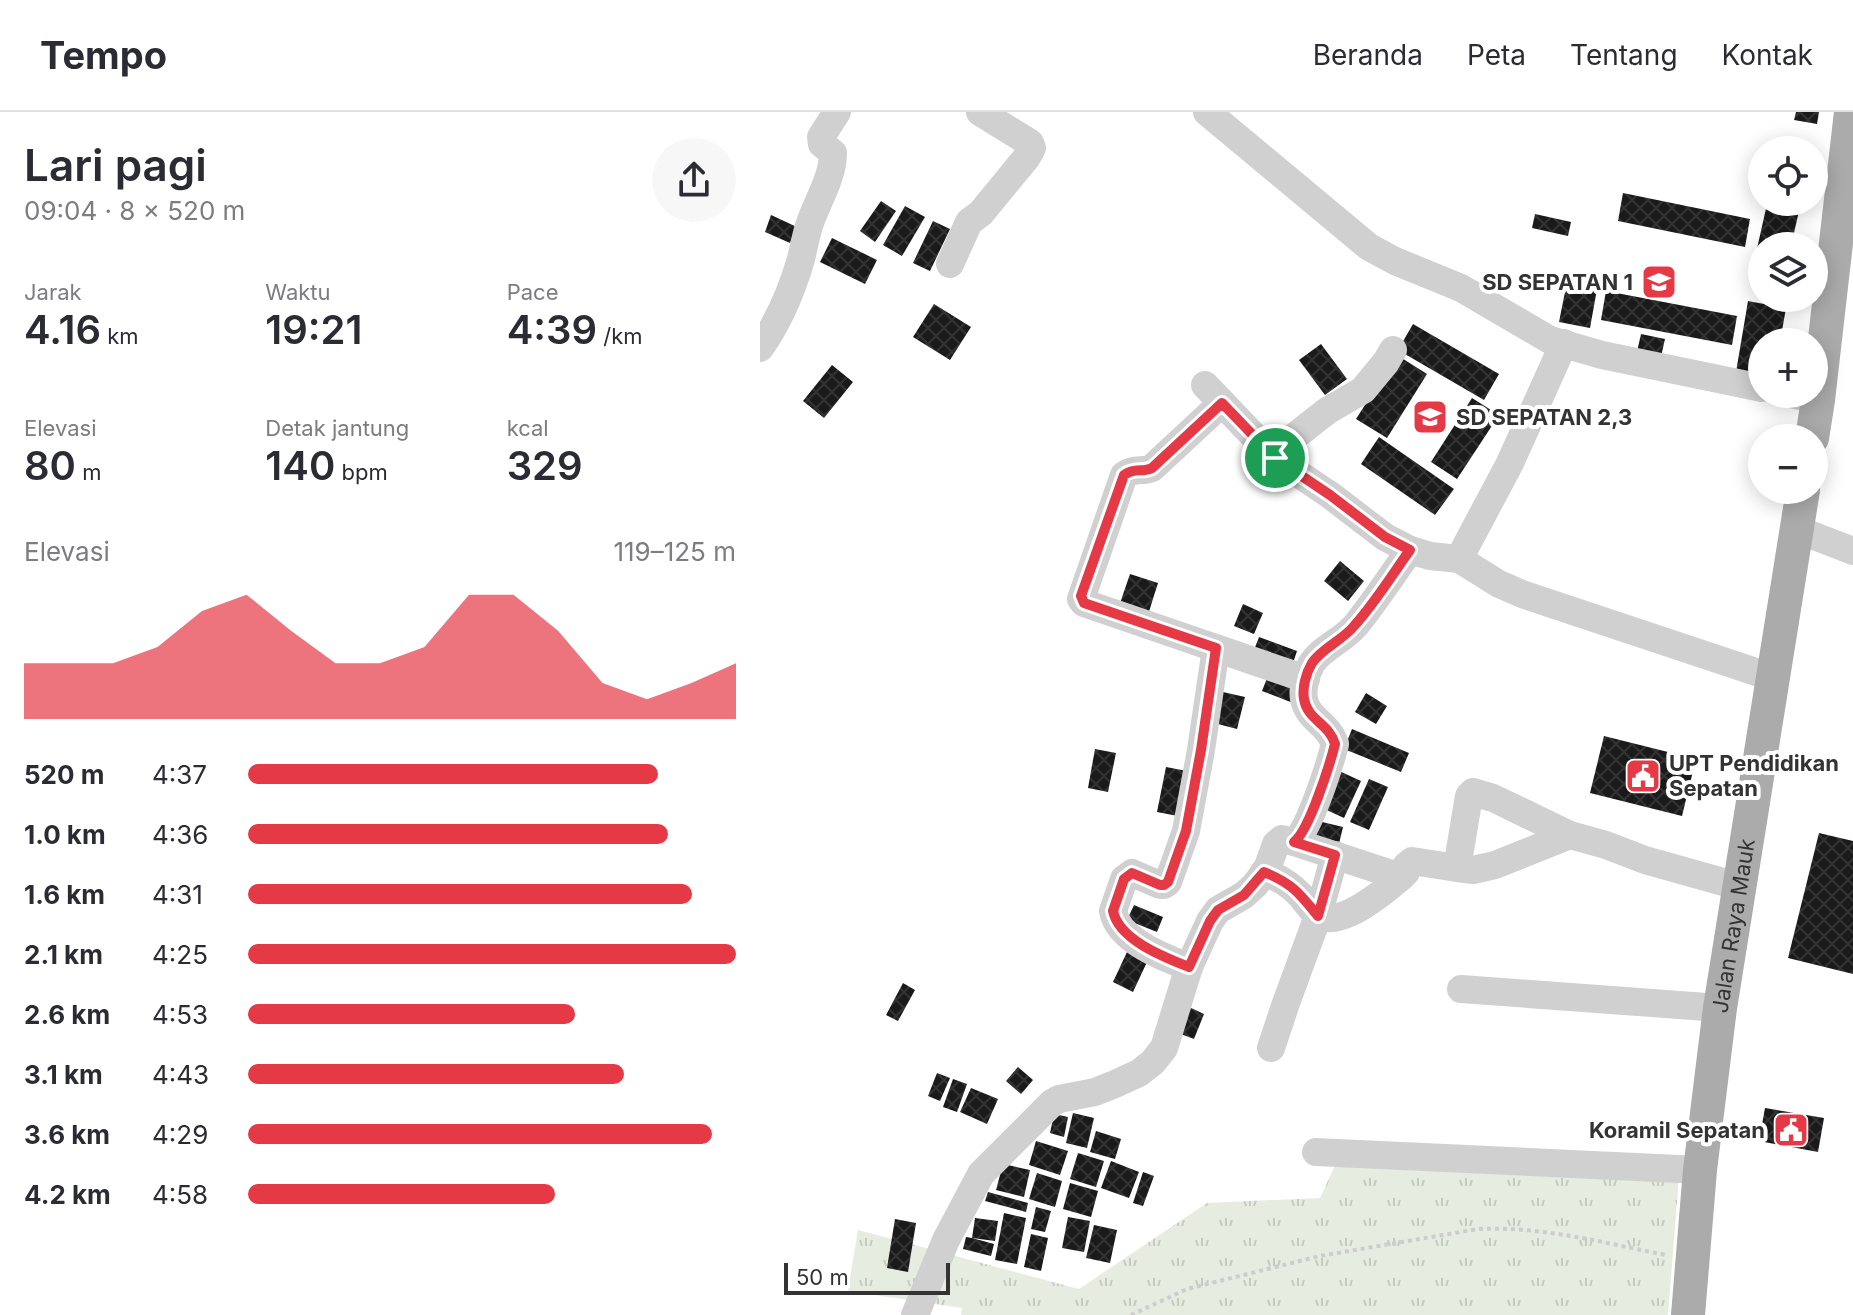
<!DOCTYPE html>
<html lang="id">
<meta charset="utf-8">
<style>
:root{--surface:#fff;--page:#f7f7f7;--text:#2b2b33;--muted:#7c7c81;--line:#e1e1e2;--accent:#e63946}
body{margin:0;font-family:Inter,sans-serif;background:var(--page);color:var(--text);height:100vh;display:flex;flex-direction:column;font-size:30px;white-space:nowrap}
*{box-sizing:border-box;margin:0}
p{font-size:26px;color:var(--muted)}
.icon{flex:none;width:44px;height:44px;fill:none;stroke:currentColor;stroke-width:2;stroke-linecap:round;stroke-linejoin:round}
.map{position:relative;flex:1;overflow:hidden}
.sheet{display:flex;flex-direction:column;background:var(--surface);width:760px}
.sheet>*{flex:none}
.controls{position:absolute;left:988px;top:24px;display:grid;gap:16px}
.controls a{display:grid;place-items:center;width:80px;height:80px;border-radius:50%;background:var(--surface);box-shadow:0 4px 20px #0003;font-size:40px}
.scale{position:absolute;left:24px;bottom:20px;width:166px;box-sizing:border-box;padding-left:8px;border:4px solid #333;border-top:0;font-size:22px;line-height:28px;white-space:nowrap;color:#333;-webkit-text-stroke:6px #fff;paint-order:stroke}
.pin{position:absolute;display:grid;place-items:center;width:68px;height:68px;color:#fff;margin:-34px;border:4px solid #fff;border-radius:50%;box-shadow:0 2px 8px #0007}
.round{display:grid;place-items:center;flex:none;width:84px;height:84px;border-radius:42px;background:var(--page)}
.headline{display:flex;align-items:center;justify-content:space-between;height:136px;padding:0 24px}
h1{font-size:44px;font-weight:600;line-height:60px}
.figures{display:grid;grid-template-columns:repeat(3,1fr);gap:12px;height:136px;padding:8px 24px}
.figures div{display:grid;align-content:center}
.figures b{font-size:40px;font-weight:600}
.figures small{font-size:22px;font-weight:400}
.figures p{font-size:22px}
.chart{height:224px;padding:16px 24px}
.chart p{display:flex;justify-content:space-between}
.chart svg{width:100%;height:144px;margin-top:8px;fill:var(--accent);opacity:.7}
ul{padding:0 24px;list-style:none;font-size:26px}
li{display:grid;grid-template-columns:128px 96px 1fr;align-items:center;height:60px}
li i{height:20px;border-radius:10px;background:var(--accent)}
header{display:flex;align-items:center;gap:48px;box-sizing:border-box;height:112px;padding:0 40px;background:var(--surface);border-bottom:2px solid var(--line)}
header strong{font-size:38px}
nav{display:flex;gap:44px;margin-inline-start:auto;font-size:28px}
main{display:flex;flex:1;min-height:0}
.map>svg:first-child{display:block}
.grass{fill:url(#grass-tufts)}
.building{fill:url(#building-cross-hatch)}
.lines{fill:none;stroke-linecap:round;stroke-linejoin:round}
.path{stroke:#cdcdcd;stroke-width:4;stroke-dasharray:4 4;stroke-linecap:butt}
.minor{stroke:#d0d0d0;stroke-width:28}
.major{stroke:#ababab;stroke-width:34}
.route-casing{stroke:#fff;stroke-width:16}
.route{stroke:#e63946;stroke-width:10}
.labels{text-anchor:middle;stroke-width:8;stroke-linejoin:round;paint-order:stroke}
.poi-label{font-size:22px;font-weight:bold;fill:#333;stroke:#fff;text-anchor:end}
.street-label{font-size:22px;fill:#333;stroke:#fff}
</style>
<header>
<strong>Tempo</strong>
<nav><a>Beranda</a><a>Peta</a><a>Tentang</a><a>Kontak</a></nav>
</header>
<main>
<section class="sheet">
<div class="headline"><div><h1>Lari pagi</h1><p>09:04 · 8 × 520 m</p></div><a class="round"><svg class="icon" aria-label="share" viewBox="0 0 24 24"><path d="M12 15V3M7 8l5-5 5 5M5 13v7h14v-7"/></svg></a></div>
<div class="figures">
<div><p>Jarak</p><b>4.16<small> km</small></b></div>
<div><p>Waktu</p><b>19:21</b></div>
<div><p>Pace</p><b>4:39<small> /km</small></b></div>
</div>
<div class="figures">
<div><p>Elevasi</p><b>80<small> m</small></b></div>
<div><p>Detak jantung</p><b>140<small> bpm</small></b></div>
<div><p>kcal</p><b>329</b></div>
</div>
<div class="chart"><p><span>Elevasi</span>119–125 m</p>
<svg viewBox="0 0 160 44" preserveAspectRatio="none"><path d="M0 44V27L10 27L20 27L30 22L40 11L50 6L60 17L70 27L80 27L90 22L100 6L110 6L120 17L130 33L140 38L150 33L160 27V44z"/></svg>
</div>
<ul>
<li><b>520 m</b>4:37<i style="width:84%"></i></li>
<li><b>1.0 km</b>4:36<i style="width:86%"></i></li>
<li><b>1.6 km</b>4:31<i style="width:91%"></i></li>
<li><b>2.1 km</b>4:25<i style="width:100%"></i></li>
<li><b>2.6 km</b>4:53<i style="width:67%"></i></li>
<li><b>3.1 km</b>4:43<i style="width:77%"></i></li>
<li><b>3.6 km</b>4:29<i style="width:95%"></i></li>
<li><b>4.2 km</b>4:58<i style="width:63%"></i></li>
</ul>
</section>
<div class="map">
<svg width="1093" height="1203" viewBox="0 0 1093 1203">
<defs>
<pattern id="grass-tufts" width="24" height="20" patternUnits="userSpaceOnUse" patternTransform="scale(2)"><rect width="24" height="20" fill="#e6ecdf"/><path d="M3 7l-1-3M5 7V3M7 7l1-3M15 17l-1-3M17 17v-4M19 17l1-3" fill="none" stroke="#c6cbc0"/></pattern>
<pattern id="building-cross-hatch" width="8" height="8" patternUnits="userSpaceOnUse" patternTransform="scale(2)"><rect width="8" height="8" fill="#1a1a1a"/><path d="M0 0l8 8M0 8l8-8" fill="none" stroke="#333"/></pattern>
</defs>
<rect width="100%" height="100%" fill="#fff"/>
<!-- grass -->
<path class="grass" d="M586,1030L920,1052L908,1203H201L202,1196L88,1179L98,1118L319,1177L447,1091L560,1086Z"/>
<!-- building -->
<g class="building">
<path d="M1036,0H1059L1057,12L1034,8Z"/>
<path d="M863,81L990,107L985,135L858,109Z"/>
<path d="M121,89L136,99L115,130L100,119Z"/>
<path d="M1007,92L1039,99L1031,134H1002V152L994,150Z"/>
<path d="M145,94L165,105L142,144L123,133Z"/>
<path d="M775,102L811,110L808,124L772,116Z"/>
<path d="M11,103L37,115L30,131L5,120Z"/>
<path d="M173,109L190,117L170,159L153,151Z"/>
<path d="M72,126L117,148L105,172L60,150Z"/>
<path d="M809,160L839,166L830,216L799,210Z"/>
<path d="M846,179L977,204L972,233L841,208Z"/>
<path d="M988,189L1026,196L1020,230H1002V265L976,260Z"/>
<path d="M174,192L211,215L190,248L153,225Z"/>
<path d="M653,212L739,262L724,288L638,238Z"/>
<path d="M881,222L905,227L900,249L876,244Z"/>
<path d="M561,232L587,267L565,283L539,248Z"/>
<path d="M637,243L667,262L627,326L596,307Z"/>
<path d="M72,253L93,270L64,306L43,289Z"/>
<path d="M712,286L739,303L697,367L671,350Z"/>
<path d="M619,325L694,377L675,403L601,352Z"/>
<path d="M580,449L604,469L588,489L564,469Z"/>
<path d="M370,462L398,471L386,509L357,500Z"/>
<path d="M483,492L503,501L494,522L474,514Z"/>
<path d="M499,525L537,539L530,560L491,546Z"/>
<path d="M511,556L542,568L533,591L502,579Z"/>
<path d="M463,580L485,585L477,617L454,611Z"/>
<path d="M606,581L627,594L616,612L595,600Z"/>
<path d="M592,617L649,641L641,660L584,637Z"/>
<path d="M844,624L936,647L922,704L830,681Z"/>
<path d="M335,637L356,641L348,680L328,676Z"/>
<path d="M406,655L432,660L423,705L397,700Z"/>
<path d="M577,658L601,669L584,706L560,695Z"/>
<path d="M609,667L628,675L609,718L590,710Z"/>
<path d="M554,708L583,715L578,736L549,729Z"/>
<path d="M1059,721L1093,729V862L1028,846Z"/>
<path d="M374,793L403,805L397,820L367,808Z"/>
<path d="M367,840L387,850L373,880L353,870Z"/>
<path d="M143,871L155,878L138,909L126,903Z"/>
<path d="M429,895L444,902L434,927L418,921Z"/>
<path d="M258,955L273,968L261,982L246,969Z"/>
<path d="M177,961L190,966L180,989L168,984Z"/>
<path d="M193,967L207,972L197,1000L183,995Z"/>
<path d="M211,976L238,987L227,1012L200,1000Z"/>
<path d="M1005,996L1064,1006L1058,1040L999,1029Z"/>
<path d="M313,1001L334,1006L327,1036L306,1031Z"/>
<path d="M294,1002L308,1005L304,1025L290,1021Z"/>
<path d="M336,1019L361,1027L355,1047L330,1040Z"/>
<path d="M276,1029L308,1039L300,1063L269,1053Z"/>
<path d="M318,1041L344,1049L336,1075L310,1067Z"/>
<path d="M351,1049L379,1060L369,1086L341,1076Z"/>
<path d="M243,1052L270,1058L264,1085L236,1078Z"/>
<path d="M383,1060L394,1064L383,1094L373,1091Z"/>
<path d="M277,1061L302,1069L295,1095L269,1087Z"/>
<path d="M310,1071L338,1079L331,1105L303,1097Z"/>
<path d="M228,1080L268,1091L266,1100L225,1089Z"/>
<path d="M276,1095L291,1099L285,1120L271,1117Z"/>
<path d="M244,1101L266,1106L257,1152L235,1148Z"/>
<path d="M308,1105L330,1109L324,1140L302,1136Z"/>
<path d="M215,1106L238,1109L235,1129L212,1126L234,1132L231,1144L203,1137L206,1125L212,1126Z"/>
<path d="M135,1107L156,1111L148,1160L127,1156Z"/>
<path d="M334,1113L357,1118L350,1151L326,1146Z"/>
<path d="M271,1122L288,1126L281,1159L264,1155Z"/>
</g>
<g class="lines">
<!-- path -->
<path class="path" d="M371,1203L427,1177L560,1144L718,1117C782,1114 844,1131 906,1143"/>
<!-- minor -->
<g class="minor">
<path d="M447,0L609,135L635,149L701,176L790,228L842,243L1002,276"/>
<path d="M190,152L209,110L221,101L267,45L272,36L270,31L220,0"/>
<path d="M0,236C19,209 32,178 41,147C44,135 46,122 50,111C58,88 73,65 73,41L62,32L61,25L77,0"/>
<path d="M445,273L515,346L570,383L625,425L650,438L670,444L699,447L739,472L762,482L1014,566"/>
<path d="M1031,282L1058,288"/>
<path d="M462,291L392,356C382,361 375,355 364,363L321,487L324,491L546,567"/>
<path d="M515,346L530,328L567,299L603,278L626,250L633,238"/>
<path d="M1036,417L1093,439"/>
<path d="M699,447L750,351L804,231"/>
<path d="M534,730L641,765L646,760V754L652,749L697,756L709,684L713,680L733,686L810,723L846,733L885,748L981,775"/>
<path d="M697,756L713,758L735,753L810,723"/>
<path d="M504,760C519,766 530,772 541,784C546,790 552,799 558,803C579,818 626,778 641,765"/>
<path d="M429,855C404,846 358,828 353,799L364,767L372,761L400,773H404L408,770L426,719L441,638L456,536"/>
<path d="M701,877L960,896"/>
<path d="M511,936L526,891L558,804L575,743"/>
<path d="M556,1040L940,1058"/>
<path d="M155,1203L186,1128L221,1062L292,991L299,987L335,980L355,972L379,961L393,950L404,936L429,855L450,809L458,798L484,783L495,773L507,757L516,732L522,727L534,730C549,719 570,652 575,632C568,611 548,608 544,587C542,576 546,561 552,551C562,536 583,528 595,514C614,491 632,463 650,438"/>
</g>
<!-- major -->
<g class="major">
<path d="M1052,326L1058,288L1091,0"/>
<path id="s1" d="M928,1203L940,1058L960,896L1043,378"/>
</g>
</g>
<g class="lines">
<defs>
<path id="route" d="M462,291L515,346L570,383L625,425L650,438C632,463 614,492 594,514C583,528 562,536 552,551C546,561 542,576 544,587C548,609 568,610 575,632C570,652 549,719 534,730L575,743L558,804C539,781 533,772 504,760L484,783L458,798L450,809L429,855C404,845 359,828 353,799L364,767L372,761L400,773H404L408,770L426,719L441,638L456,536L324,491L321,484L364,363C375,355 382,361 392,356Z"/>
</defs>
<!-- route casing -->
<use href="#route" class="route-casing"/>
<!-- route -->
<use href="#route" class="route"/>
</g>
<!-- icons -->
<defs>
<symbol id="school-square" viewBox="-11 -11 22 22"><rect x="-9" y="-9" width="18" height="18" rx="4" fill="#e63946" stroke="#fff"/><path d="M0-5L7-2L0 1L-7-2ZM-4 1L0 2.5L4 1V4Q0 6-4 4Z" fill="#fff"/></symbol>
<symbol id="civic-square" viewBox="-11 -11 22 22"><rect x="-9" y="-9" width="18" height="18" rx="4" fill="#e63946" stroke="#fff"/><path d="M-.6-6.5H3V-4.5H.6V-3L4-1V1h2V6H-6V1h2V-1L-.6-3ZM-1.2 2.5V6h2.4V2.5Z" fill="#fff"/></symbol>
</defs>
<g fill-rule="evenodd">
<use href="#school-square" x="879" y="150" width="40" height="40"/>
<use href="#school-square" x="650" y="285" width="40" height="40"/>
<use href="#civic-square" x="863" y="644" width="40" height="40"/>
<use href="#civic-square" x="1011" y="998" width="40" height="40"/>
</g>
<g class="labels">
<!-- poi labels -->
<g class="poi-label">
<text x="873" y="178">SD SEPATAN 1</text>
<text x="696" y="313" text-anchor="start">SD SEPATAN 2,3</text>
<text x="909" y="659" text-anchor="start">UPT Pendidikan<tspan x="909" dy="25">Sepatan</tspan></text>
<text x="1005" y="1026">Koramil Sepatan</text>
</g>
<!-- street labels -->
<g class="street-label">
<text dy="8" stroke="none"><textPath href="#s1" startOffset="392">Jalan Raya Mauk</textPath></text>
</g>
</g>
</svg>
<div class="controls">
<a><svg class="icon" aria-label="locate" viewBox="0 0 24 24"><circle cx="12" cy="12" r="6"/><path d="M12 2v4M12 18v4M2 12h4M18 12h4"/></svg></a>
<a><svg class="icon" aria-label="layers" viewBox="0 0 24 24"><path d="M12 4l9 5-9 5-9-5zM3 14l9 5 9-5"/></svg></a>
<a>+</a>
<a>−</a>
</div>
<div class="scale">50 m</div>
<div class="pin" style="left:515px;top:346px;background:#1e9e55"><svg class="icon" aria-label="arrive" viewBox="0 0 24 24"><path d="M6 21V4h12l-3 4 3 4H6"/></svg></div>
</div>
</main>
